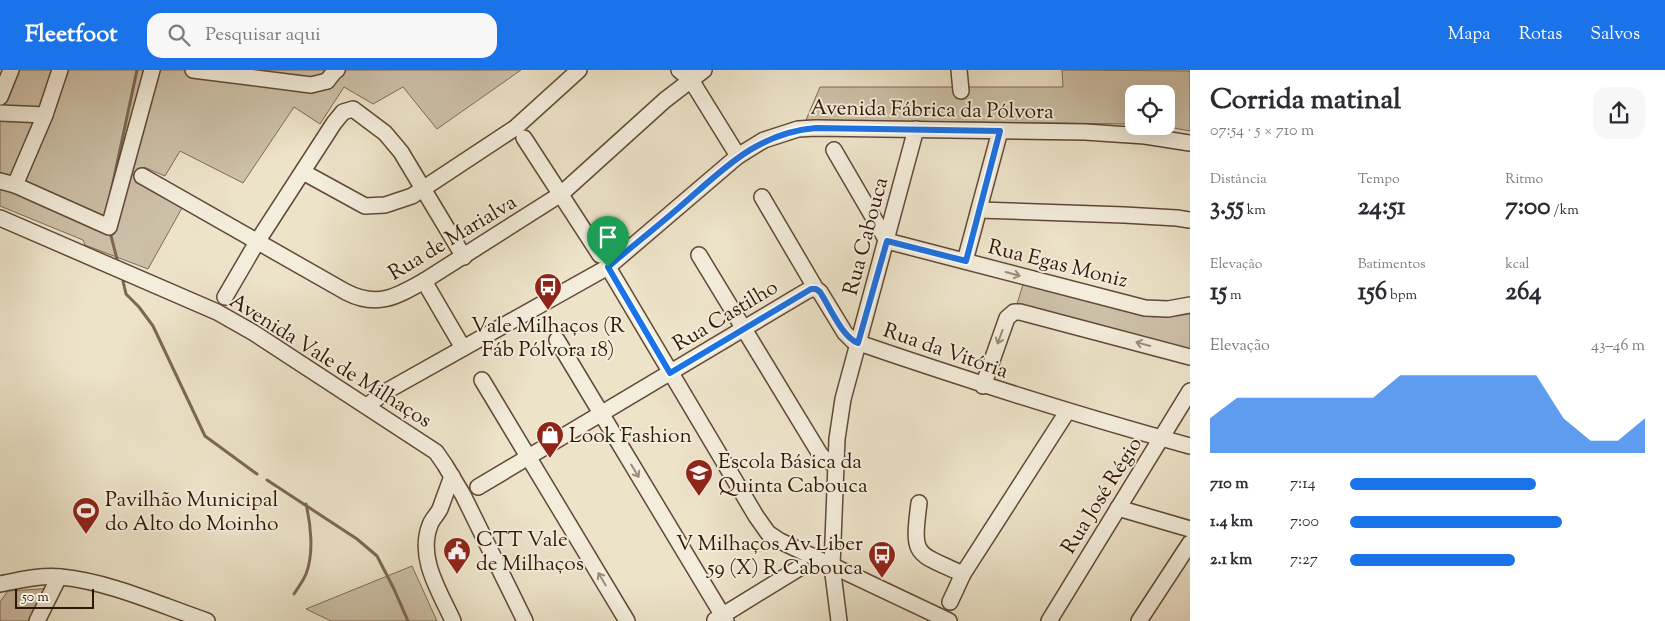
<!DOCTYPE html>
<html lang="pt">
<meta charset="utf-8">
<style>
:root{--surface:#fff;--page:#f7f7f7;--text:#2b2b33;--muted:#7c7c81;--accent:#1a73e8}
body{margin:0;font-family:"Sorts Mill Goudy",serif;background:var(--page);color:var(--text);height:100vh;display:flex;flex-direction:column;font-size:19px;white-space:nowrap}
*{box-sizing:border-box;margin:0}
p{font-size:16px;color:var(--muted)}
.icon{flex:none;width:28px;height:28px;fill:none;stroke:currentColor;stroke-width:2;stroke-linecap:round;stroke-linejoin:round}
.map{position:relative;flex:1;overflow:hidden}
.sheet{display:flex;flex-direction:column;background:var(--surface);width:475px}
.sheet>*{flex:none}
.buttons{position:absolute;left:1125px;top:15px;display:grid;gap:10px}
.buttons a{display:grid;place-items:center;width:50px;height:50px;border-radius:10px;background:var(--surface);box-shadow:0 5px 20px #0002;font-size:25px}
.scale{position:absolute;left:15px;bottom:12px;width:79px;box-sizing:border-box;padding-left:5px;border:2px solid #321604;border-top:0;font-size:14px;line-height:18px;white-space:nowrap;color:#321604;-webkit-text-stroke:4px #f3eddc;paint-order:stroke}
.pin{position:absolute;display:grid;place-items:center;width:42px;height:42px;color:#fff;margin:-51px -21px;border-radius:50% 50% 50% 0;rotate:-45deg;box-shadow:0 0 5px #0007}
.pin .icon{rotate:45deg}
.round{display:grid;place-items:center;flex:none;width:52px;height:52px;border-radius:15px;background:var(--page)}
.headline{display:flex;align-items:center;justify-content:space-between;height:85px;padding:0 20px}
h1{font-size:28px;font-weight:700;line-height:38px}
.figures{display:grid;grid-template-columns:repeat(3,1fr);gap:8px;height:85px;padding:5px 20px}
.figures div{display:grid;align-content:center}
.figures b{font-size:25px;font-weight:700}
.figures small{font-size:14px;font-weight:400}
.figures p{font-size:14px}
.chart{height:140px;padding:10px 20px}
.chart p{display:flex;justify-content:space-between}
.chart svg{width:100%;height:90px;margin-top:5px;fill:var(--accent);opacity:.7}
ul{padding:0 20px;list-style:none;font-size:16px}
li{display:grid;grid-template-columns:80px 60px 1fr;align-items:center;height:38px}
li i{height:12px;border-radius:6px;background:var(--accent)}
header{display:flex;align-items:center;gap:30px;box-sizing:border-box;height:70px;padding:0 25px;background:var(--accent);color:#fff}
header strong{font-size:24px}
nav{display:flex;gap:28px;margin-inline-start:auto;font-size:18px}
.search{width:350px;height:45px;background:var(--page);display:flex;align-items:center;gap:12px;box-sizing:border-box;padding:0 18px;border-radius:15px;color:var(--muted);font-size:19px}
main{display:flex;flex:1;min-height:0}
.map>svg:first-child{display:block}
.green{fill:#cdc0a8;stroke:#806b56}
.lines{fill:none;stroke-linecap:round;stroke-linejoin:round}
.stream{stroke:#7c6752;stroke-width:3}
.minor-casing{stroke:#614935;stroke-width:18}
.minor{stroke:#f3eddc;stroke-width:15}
.oneway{stroke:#9c8c7b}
.route-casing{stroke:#fff;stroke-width:10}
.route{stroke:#1a73e8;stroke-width:6}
.labels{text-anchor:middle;stroke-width:4;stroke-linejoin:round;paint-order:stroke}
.street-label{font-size:21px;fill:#321604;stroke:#f3eddc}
.poi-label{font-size:21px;fill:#321604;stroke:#f3eddc;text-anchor:start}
</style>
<header>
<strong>Fleetfoot</strong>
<div class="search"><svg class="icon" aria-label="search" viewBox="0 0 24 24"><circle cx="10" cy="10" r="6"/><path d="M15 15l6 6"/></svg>Pesquisar aqui</div>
<nav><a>Mapa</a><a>Rotas</a><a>Salvos</a></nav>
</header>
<main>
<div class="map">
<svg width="1190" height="551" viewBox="0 0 1190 551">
<rect width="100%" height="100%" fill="#ede3c9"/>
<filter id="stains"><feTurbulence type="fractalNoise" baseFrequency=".004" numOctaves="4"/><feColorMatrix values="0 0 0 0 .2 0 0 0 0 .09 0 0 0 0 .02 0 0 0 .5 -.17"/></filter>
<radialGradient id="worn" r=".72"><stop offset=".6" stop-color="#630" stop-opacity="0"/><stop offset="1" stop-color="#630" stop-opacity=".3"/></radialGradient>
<!-- green -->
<g class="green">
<path d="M7,0H521L437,59L403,17L373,34L344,17L320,54L294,37L243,113L180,81L165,106L144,97L135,112L182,138L148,199L85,175L83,170L0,136V16Z"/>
<path d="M1062,0L1190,1V61L1163,56H1166V24H1134V54L806,50L820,17H1063Z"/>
<path d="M1024,211L1154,247L1179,241L1190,242V280L1017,234Z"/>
<path d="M412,496L437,551H331L306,539Z"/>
<path d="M55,518L37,551H0V532L8,521Z"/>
</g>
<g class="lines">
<!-- stream -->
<g class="stream">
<path d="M111,122L137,0"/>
<path d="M110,162L117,189"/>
<path d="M123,211L126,224L139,237L153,256L205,366L257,404"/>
<path d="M267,410L357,469L377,486L394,519L408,551"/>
<path d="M294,524C298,518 303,511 306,504C314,484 311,455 306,434"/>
</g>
<defs>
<g id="minor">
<path d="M193,0L311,15L327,11"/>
<path d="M679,0L691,10L738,86"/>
<path d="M959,0L961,21"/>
<path d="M327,11L335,1L337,0"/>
<path d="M0,27L11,0"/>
<path d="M0,43L45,45"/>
<path d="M524,68L600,185"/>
<path d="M834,80L887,171L1145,238L1168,239L1190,235"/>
<path d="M303,102L365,136L385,135L412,126L515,58L579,0"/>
<path d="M142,106L346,222C377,238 396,227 424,211L561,124L665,30L704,0"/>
<path d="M0,111L15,115L109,157L152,0"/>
<path d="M15,115L45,45L60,0"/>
<path d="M762,127L816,219L820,222L845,263L853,271C964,309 1076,345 1190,376"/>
<path d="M979,140L1124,145L1177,148L1190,150"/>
<path d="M0,148L217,242L254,263L436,382L445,395L463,425L525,551"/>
<path d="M699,185L820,384L825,389L836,395"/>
<path d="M965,191L1000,61"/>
<path d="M608,197L756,446L768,463L780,471L949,551"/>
<path d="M424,211L463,278"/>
<path d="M225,227L257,172L334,53L343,42L353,39L385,63L401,82L464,187"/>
<path d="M557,270L726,551"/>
<path d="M482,310L627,551"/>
<path d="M983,316L1007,248L1014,242H1020L1190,287"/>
<path d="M367,336L385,322L608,197L738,86L764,70L798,59L816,58L1085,62L1145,66L1190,73"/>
<path d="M452,406C448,417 444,428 440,439C437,445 432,449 430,455C417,488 440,522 453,551"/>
<path d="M478,417L805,222L811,219H816"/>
<path d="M919,433C912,488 915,482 963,504"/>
<path d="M1118,438L1190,459"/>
<path d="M0,514C20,510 40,505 61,507C111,512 160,535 207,551"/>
<path d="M950,532L963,504L1067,342"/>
<path d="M715,550L801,497"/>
<path d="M37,551L59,507"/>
<path d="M839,551L832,496L837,369L843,329L916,59"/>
<path d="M1049,551L1190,321"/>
<path d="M1139,551L1190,473"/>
</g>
</defs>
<!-- minor casing -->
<use href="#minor" class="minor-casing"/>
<!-- minor -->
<use href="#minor" class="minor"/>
</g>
<!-- one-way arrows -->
<defs><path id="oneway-shaft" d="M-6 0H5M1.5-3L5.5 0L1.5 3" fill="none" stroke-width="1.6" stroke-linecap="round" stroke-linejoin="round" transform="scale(1.25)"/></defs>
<g class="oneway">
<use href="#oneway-shaft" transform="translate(1013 204) rotate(15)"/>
<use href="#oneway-shaft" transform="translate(1000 267) rotate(110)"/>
<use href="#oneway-shaft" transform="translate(1143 274) rotate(-165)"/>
<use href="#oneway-shaft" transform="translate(635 401) rotate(59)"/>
<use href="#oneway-shaft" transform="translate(602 509) rotate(-121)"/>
</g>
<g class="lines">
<defs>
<path id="route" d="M816,58L1000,61L966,191L887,171L858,273C842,267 830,237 820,222L816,219H811L670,303L608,197C630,178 653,160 675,141C720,103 754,63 816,58Z"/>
</defs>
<!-- route casing -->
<use href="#route" class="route-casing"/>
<!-- route -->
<use href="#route" class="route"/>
</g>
<!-- icons -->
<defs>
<symbol id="bus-pin" viewBox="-11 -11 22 30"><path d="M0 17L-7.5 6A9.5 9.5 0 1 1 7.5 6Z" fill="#8f2418" stroke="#f3eddc"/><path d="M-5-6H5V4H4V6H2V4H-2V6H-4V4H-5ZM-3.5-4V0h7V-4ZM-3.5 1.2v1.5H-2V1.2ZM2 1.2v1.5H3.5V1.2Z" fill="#fff"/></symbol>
<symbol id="shop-pin" viewBox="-11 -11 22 30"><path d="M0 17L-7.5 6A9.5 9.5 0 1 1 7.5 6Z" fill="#8f2418" stroke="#f3eddc"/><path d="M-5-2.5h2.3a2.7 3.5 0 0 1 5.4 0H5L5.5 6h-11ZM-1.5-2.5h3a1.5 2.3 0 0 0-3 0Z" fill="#fff"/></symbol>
<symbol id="school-pin" viewBox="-11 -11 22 30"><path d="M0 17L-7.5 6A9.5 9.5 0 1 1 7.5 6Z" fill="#8f2418" stroke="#f3eddc"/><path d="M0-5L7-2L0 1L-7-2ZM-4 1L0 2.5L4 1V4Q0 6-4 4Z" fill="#fff"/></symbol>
<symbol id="stadium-pin" viewBox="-11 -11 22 30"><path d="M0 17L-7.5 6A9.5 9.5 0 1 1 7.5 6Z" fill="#8f2418" stroke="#f3eddc"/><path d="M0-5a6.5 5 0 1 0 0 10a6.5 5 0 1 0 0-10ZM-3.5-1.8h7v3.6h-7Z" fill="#fff"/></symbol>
<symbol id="civic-pin" viewBox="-11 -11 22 30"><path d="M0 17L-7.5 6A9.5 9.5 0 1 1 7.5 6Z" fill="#8f2418" stroke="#f3eddc"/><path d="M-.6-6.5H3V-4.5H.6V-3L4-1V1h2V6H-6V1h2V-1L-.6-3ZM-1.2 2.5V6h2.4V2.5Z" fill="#fff"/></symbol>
</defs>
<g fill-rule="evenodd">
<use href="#bus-pin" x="532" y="201" width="32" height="43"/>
<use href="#shop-pin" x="534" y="349" width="32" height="43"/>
<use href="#school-pin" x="683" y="387" width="32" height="43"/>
<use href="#stadium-pin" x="70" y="425" width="32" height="43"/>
<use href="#civic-pin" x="441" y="465" width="32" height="43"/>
<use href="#bus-pin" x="866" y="469" width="32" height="43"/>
</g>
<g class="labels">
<!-- street labels -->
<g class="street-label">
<text transform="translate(932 39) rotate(1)" y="7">Avenida Fábrica da Pólvora</text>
<text transform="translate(865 166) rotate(-75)" y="7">Rua Cabouca</text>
<text transform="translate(452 167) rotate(-31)" y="7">Rua de Marialva</text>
<text transform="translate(1058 193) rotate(14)" y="7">Rua Egas Moniz</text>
<text transform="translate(725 245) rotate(-31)" y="7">Rua Castilho</text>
<text transform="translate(946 280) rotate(19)" y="7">Rua da Vitória</text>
<text transform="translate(331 290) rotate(32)" y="7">Avenida Vale de Milhaços</text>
<text transform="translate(1101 425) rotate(-58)" y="7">Rua José Régio</text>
</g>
<!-- poi labels -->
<g class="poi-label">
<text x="548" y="262" text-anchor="middle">Vale Milhaços (R<tspan x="548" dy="24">Fáb Pólvora 18)</tspan></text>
<text x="569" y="372">Look Fashion</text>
<text x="718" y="398">Escola Básica da<tspan x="718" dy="24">Quinta Cabouca</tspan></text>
<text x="105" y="436">Pavilhão Municipal<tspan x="105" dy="24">do Alto do Moinho</tspan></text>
<text x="476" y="476">CTT Vale<tspan x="476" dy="24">de Milhaços</tspan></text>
<text x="863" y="480" text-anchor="end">V Milhaços Av Liber<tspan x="863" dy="24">59 (X) R Cabouca</tspan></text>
</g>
</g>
<rect width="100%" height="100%" filter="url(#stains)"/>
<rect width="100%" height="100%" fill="url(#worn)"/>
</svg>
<div class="buttons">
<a><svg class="icon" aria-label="locate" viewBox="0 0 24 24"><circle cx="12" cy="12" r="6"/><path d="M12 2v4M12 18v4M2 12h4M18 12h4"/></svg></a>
</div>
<div class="scale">50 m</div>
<div class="pin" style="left:608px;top:197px;background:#1e9e55"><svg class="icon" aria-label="arrive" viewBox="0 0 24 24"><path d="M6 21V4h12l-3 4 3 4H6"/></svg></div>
</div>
<section class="sheet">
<div class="headline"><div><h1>Corrida matinal</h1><p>07:54 · 5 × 710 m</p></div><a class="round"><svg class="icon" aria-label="share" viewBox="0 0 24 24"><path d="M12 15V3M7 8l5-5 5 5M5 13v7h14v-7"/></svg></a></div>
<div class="figures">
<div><p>Distância</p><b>3.55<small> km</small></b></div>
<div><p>Tempo</p><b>24:51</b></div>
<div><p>Ritmo</p><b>7:00<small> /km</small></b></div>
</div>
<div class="figures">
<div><p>Elevação</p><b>15<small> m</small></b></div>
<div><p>Batimentos</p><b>156<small> bpm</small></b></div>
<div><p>kcal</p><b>264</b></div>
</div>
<div class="chart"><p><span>Elevação</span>43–46 m</p>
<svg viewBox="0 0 160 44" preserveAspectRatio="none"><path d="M0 44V27L10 17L20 17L30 17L40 17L50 17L60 17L70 6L80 6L90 6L100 6L110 6L120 6L130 27L140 38L150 38L160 27V44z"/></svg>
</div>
<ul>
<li><b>710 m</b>7:14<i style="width:63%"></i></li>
<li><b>1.4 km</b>7:00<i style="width:72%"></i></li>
<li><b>2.1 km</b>7:27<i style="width:56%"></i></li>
</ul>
</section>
</main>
